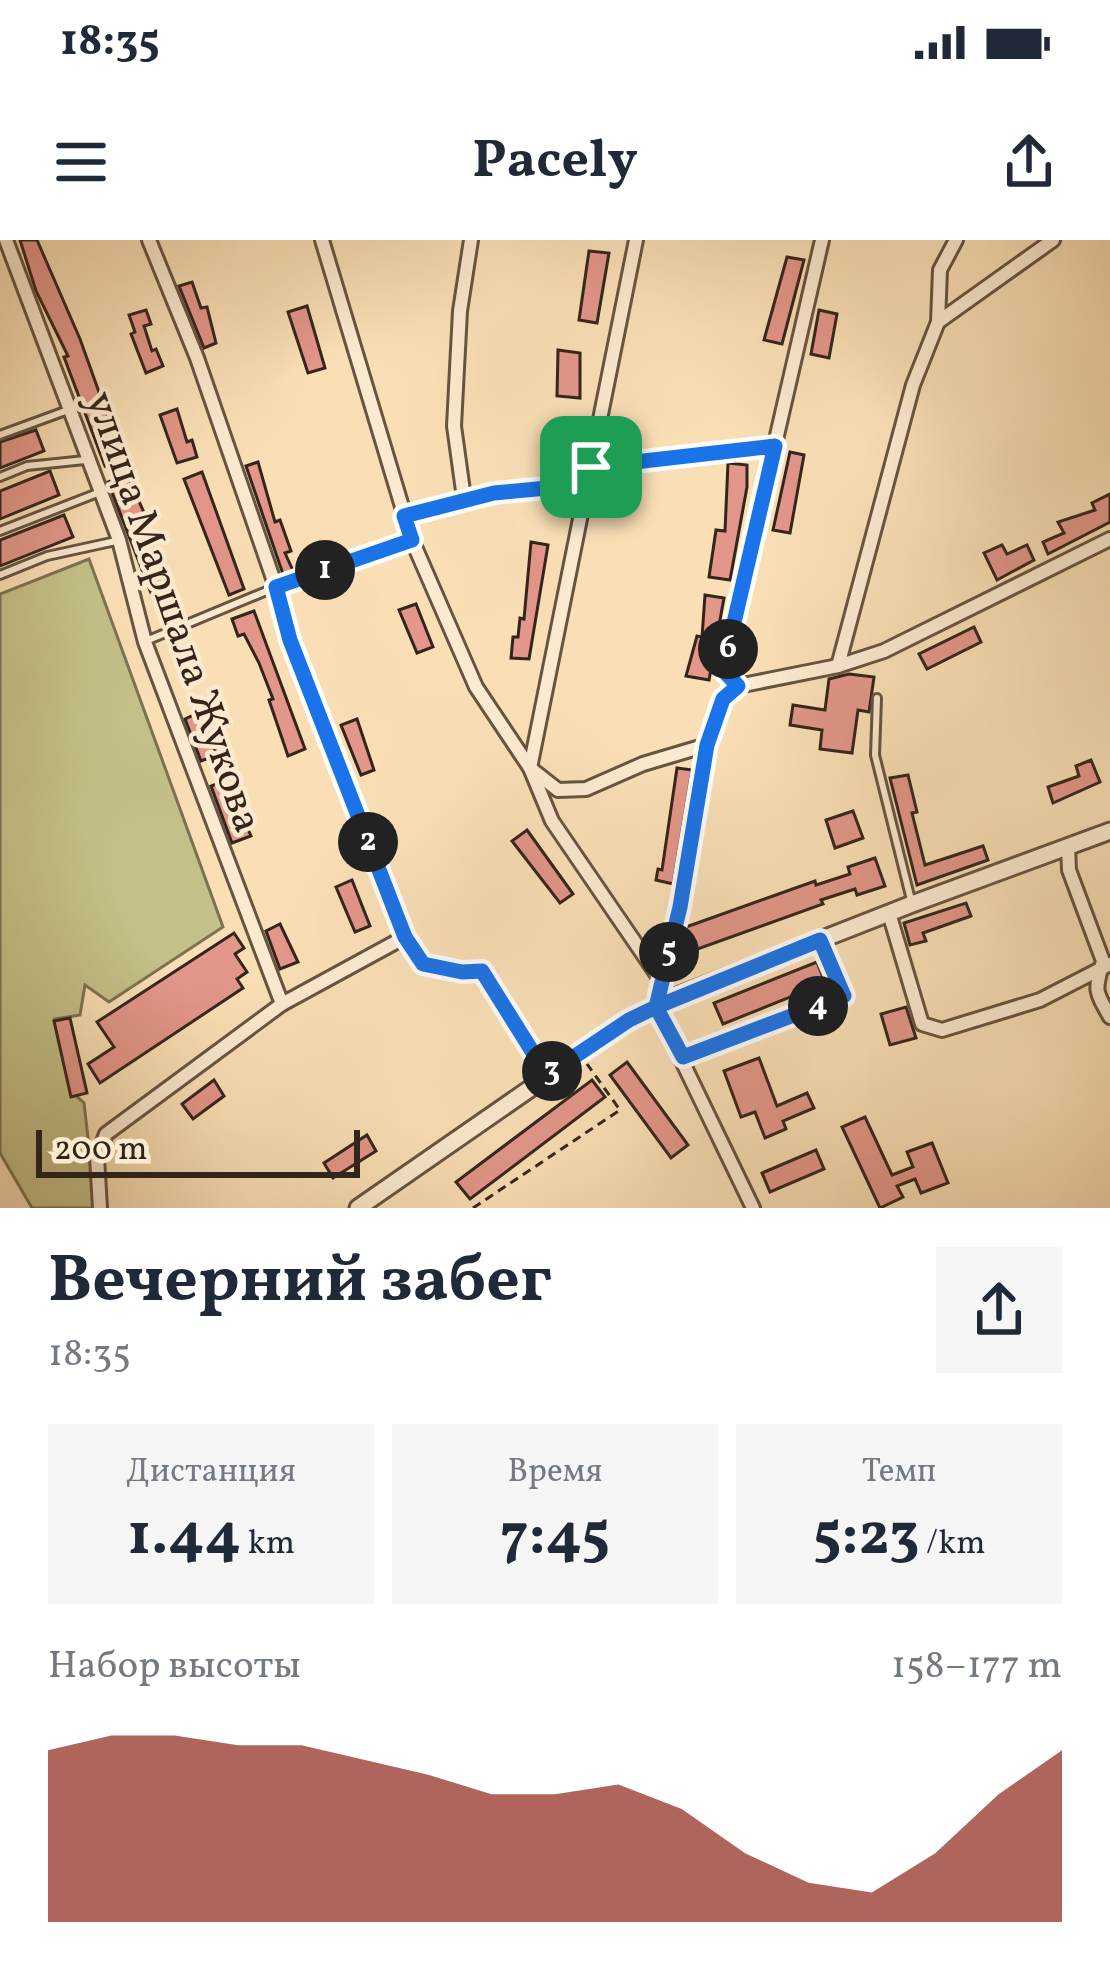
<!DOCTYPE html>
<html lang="ru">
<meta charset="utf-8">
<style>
:root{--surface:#fff;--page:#f6f6f7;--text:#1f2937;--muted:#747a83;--accent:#8f2418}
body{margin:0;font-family:Vollkorn,serif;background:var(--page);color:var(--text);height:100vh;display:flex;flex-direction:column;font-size:45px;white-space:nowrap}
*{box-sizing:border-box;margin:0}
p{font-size:39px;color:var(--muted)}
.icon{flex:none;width:66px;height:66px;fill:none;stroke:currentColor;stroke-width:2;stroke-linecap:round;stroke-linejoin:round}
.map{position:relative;height:968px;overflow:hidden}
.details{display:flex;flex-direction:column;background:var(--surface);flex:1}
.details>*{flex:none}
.scale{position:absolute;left:36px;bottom:30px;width:324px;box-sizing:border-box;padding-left:12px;border:6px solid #34251a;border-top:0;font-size:33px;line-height:42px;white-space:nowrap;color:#34251a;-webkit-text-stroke:9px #fcead0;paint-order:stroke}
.pin{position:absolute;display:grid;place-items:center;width:102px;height:102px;color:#fff;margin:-51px;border-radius:24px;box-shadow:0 6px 18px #0006}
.km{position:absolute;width:60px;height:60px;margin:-30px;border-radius:50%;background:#222;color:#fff;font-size:33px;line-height:60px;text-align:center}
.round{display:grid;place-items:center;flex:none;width:126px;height:126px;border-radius:0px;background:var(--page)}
.overview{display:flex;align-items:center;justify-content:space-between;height:204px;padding:0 48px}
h1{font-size:66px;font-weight:700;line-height:90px}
.figures{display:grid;grid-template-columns:repeat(3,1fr);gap:18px;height:204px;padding:12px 48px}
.figures div{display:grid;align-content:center;border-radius:0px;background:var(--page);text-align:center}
.figures b{font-size:60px;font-weight:700}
.figures small{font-size:33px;font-weight:400}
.figures p{font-size:33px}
.chart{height:336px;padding:24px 48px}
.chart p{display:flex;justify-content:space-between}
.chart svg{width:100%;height:216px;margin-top:12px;fill:var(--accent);opacity:.7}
.status{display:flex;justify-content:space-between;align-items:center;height:84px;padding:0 60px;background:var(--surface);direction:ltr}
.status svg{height:33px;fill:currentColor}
header{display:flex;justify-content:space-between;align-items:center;height:156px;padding:0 48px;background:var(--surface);font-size:54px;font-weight:700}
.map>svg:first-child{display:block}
.green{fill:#c4c089;stroke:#7c7252;stroke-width:3}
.building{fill:#e3968a;stroke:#34251a;stroke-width:3}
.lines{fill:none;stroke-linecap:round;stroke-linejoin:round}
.service-casing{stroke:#665441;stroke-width:12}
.minor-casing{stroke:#665441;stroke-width:18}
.tertiary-casing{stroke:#665441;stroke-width:21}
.path{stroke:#34251a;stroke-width:3;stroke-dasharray:9 6;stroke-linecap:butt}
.service{stroke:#fcead0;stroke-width:6}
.minor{stroke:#fcead0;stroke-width:12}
.tertiary{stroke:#fcead0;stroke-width:15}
.route-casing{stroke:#fff;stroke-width:24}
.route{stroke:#1a73e8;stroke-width:15}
.labels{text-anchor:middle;stroke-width:9;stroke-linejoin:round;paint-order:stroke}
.street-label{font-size:42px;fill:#34251a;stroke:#fcead0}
</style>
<div class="status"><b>18:35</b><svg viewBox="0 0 49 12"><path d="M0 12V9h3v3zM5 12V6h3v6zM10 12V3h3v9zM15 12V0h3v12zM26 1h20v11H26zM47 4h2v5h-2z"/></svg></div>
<header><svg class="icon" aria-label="menu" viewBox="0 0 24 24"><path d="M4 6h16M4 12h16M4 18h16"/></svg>Pacely<svg class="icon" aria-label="share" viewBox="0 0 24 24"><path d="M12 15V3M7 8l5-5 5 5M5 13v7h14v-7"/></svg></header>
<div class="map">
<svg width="1110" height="968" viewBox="0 0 1110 968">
<rect width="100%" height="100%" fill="#fadfb6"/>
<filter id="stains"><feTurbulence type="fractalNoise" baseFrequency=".00167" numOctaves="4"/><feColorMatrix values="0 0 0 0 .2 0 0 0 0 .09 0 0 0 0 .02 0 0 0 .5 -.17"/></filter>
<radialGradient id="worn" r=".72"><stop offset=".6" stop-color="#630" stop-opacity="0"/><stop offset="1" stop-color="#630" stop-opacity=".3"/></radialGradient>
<!-- green -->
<path class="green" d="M89,319L223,687L109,762L85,745L80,775L55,779L71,851L84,863L96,968H32L0,913V354Z"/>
<!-- building -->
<g class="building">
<path d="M20,0H37L80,99L123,219L105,226L64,117L68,116L36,51Z"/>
<path d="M589,11L609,13L597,83L579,80Z"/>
<path d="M787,17L804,20L782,104L764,100Z"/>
<path d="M192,42L201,68L207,67L216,103L204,108L179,46Z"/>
<path d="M307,66L325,128L308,133L288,72Z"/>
<path d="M146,70L151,84L144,86L152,111L156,109L163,126L146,133L131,94L135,92L129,75Z"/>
<path d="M819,70L837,74L829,118L811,114Z"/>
<path d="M558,110L580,113V158L557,156Z"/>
<path d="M177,169L187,202L192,200L197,217L177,223L160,175Z"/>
<path d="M36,190L44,211L0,228V202Z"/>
<path d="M790,212L804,215L790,293L773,290Z"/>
<path d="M258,222L275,282L280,280L291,311L285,313L294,333L284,337L246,226Z"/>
<path d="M728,223L747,225V247L730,340L709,337L716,290L725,291Z"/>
<path d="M50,231L59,255L0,279V251Z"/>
<path d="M202,232L244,349L229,355L184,239Z"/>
<path d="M127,234L149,284L146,286L157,316L153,318L178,379L163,384L108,242Z"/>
<path d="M1110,254V282L1048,314L1043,302L1064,293L1058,282L1095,270L1092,263Z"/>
<path d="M64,275L73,297L0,326V300Z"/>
<path d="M531,302L548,305L529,419L511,418L513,397H518L520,378L524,379Z"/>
<path d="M1002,305L1007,314L1027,305L1034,320L997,340L984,313Z"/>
<path d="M705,355L724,358L709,440L686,436L697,396L702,397Z"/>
<path d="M416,364L433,407L417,413L399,370Z"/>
<path d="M254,371L305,509L288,516L269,460L273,459L259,423L244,394L238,396L232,379Z"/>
<path d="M974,387L981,402L927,429L919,414Z"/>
<path d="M849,434L874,437L869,472L858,470L852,513L820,509L822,490L790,485L793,465L825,470L829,439Z"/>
<path d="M200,472L217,515L201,521L185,479Z"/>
<path d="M357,479L374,530L361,535L341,485Z"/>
<path d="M1091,520L1100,542L1053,563L1048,547L1079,536L1076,526Z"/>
<path d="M677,528L692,530L673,644L656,640L658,629L662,630Z"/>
<path d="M908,535L917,572L912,573L925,625L983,606L988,620L917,645L890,538Z"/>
<path d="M224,541L243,586L246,585L251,596L232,603L211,546Z"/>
<path d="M853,571L863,598L835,608L826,580Z"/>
<path d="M527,590L573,654L560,663L512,601Z"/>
<path d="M875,618L885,646L857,655L855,649L821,660L823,664L692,711L686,687L815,641L816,645L850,634L848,627Z"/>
<path d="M352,640L370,686L355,692L336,647Z"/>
<path d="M966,663L971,676L923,693L926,701L910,705L904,683Z"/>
<path d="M280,684L298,722L280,729L266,691Z"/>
<path d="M234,693L244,708L235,714L247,732L237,739L243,748L100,843L88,824L114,807L97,782Z"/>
<path d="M817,722L825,743L723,784L714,763Z"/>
<path d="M906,767L916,798L890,805L881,774Z"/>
<path d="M70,778L87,853L71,857L54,781Z"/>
<path d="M759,818L777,866L807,853L814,868L783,881L786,889L765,898L755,872L741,877L724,831Z"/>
<path d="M627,822L688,905L671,918L610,835Z"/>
<path d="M214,840L224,856L193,879L182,864Z"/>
<path d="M592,840L605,857L470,959L456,942Z"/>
<path d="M865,877L892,935L913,927L907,912L932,903L948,943L921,953L915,939L897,946L903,957L880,968L842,887Z"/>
<path d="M367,895L376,911L333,938L324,923Z"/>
<path d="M816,910L824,929L770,952L762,933Z"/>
</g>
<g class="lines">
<defs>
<g id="service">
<path d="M0,195L68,170"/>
<path d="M0,237L27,226L85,220"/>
<path d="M0,291L100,252"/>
<path d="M0,335L47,316L116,301"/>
<path d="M146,401L276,347L409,302"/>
<path d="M877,458L875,515L911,660"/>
</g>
<g id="minor">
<path d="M6,0L119,300L145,402L282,764"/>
<path d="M322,0L412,300L476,447L530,528L558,550L586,549L643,524L707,505"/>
<path d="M636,0L530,528L552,581L662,742"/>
<path d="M938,82L1053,0"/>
<path d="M591,227L775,206"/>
<path d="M464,258L454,186L460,71L471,0"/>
<path d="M404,276L494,252L588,244"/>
<path d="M838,426L913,145L938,82L940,30L956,0"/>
<path d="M738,446L838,426L884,411L1110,299"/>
<path d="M1068,606L1069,630L1103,721C1095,751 1094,749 1110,777"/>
<path d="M889,673L922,784L942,790L1040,760L1110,724"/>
<path d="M405,697L423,723L462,732L482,731L547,835"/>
<path d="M100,968L97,917L106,894L282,764L405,697L289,400L276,347L197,118L149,0"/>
<path d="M753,968L656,767L680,667L707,505L723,459L738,446L723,430L822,0"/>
</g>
<path id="tertiary" d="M358,968L629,780L680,755L912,664L1110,591"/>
</defs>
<!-- service casing -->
<use href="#service" class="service-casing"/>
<!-- minor casing -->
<use href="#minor" class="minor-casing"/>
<!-- tertiary casing -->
<use href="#tertiary" class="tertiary-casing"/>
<!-- path -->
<g class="path">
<path d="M690,814L844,756L826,713"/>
<path d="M473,968L620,870L587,824"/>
</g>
<!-- service -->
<use href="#service" class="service"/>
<!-- minor -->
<use href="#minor" class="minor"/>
<!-- tertiary -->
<use href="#tertiary" class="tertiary"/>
</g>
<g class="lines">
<defs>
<path id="route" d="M591,227L588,244L494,253L404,276L412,300L276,347L290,400L405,697L423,724L462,732L482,731L547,835L629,780L656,767L683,817L844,756L820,700L656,767L680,667L707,505L723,459L738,446L723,430L775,206L591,227"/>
</defs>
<!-- route casing -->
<use href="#route" class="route-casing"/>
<!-- route -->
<use href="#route" class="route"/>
</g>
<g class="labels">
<!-- street labels -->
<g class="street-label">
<text transform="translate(176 371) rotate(71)" y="15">улица Маршала Жукова</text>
</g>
</g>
<rect width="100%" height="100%" filter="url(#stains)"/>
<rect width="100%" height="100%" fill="url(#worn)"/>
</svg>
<div class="scale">200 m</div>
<div class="pin" style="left:591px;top:227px;background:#1e9e55"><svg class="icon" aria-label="arrive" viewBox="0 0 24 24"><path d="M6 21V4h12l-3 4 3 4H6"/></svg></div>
<b class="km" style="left:325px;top:330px">1</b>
<b class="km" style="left:368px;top:602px">2</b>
<b class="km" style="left:552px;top:831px">3</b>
<b class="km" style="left:818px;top:766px">4</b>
<b class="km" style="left:669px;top:712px">5</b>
<b class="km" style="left:728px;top:409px">6</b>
</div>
<section class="details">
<div class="overview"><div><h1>Вечерний забег</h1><p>18:35</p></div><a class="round"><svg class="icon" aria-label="share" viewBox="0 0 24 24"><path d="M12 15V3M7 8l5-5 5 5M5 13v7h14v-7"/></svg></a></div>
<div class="figures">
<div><p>Дистанция</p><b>1.44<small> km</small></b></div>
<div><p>Время</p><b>7:45</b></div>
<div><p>Темп</p><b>5:23<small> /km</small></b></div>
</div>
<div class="chart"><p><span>Набор высоты</span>158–177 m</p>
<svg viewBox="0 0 160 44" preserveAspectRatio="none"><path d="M0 44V9L10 6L20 6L30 8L40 8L50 11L60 14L70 18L80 18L90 16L100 21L110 30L120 36L130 38L140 30L150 18L160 9V44z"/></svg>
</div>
</section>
